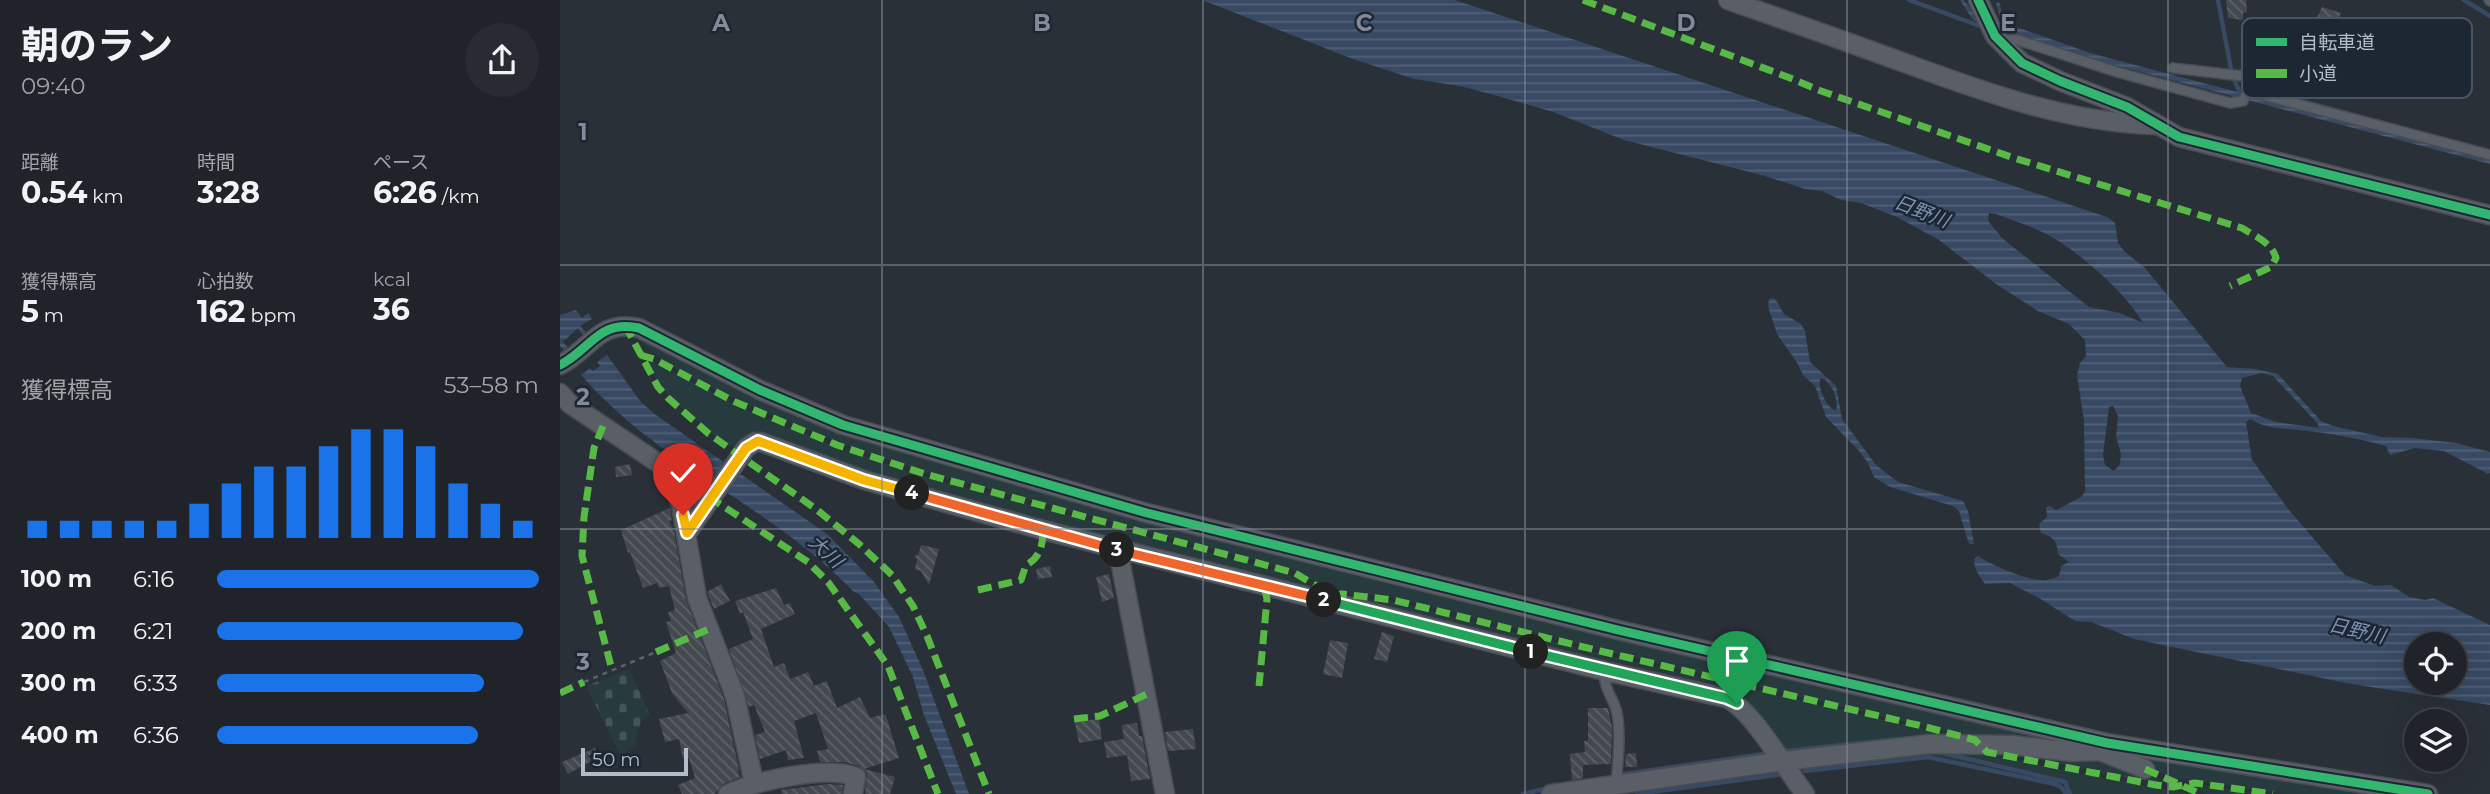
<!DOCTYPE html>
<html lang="ja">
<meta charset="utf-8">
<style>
:root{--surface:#20242a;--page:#282c32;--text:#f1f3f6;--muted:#a2a4a8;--line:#3d4147;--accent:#1a73e8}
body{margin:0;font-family:Montserrat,"Noto Sans JP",sans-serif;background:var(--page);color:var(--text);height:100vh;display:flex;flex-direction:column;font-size:26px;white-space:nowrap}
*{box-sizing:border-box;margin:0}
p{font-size:23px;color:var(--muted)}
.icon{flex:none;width:38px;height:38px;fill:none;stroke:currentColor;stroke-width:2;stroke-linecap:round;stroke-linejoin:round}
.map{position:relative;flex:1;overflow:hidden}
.details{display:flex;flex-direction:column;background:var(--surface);width:560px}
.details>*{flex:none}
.tools{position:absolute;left:1844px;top:632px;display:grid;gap:14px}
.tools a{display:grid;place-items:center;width:63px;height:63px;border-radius:50%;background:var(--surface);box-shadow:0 7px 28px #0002,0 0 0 2px var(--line);font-size:35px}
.scale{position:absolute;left:21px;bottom:18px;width:107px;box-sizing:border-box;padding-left:7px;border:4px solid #b4bcc9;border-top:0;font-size:19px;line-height:24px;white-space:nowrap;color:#b4bcc9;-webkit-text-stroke:5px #1d2633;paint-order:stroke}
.pin{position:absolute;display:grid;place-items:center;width:60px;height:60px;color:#fff;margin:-72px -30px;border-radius:50% 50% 50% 0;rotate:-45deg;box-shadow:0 0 7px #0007}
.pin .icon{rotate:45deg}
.km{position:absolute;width:35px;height:35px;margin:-18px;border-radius:50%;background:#222;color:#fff;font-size:19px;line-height:35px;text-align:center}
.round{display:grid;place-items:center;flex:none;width:74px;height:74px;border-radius:37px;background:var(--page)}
.summary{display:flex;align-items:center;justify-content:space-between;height:119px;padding:0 21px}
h1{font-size:38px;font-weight:700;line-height:52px}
.stats{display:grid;grid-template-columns:repeat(3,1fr);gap:10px;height:119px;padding:7px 21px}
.stats div{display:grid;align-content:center}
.stats b{font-size:30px;font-weight:700}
.stats small{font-size:19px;font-weight:400}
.stats p{font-size:19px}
.chart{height:196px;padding:14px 21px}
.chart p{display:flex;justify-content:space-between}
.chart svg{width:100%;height:126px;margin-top:7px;stroke:var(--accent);stroke-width:6}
ul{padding:0 21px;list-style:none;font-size:23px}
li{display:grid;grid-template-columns:112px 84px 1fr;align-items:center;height:52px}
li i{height:18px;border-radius:9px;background:var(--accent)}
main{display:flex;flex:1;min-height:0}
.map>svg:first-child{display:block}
.grass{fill:#273a3e}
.cemetery{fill:url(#cemetery-stones)}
.water{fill:url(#water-rules);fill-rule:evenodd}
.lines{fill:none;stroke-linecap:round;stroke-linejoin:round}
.stream{stroke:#384963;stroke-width:4.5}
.building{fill:url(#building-back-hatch)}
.service-casing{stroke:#484c53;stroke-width:12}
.minor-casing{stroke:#484c53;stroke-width:21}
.path{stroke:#5d636a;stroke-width:2.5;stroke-dasharray:5 5;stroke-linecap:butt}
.service{stroke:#5a5e66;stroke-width:9}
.minor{stroke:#5a5e66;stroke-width:18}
.quiet{stroke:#58b947;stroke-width:7;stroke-dasharray:14 7;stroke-linecap:butt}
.cycleway-casing{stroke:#1d2633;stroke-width:13}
.cycleway{stroke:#33b770;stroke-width:9}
.split-1-casing{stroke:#fff;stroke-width:14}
.split-2-casing{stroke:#fff;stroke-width:14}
.split-3-casing{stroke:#fff;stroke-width:14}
.split-4-casing{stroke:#fff;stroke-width:14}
.split-5-casing{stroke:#fff;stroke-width:14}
.split-6-casing{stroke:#fff;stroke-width:14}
.split-1{stroke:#22a559;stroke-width:9}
.split-2{stroke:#22a559;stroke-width:9}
.split-3{stroke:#f0652b;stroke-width:9}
.split-4{stroke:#f0652b;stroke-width:9}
.split-5{stroke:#f5b400;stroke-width:9}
.split-6{stroke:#f5b400;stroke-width:9}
.grid{fill:none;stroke:#848b96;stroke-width:2;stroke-opacity:0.55}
.labels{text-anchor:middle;stroke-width:5;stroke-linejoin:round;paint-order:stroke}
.water-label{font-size:19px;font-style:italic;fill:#7c92b1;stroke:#1d2633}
.key{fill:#1d2633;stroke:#4a5360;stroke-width:2}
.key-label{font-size:19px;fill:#b4bcc9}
.grid-label{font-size:23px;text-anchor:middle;font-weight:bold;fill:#848b96;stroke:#1d2633;stroke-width:5;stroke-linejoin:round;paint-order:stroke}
</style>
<main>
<section class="details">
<div class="summary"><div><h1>朝のラン</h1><p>09:40</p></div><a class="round"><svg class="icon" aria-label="share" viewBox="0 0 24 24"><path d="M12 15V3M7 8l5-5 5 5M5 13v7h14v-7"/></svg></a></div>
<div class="stats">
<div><p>距離</p><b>0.54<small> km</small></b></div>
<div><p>時間</p><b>3:28</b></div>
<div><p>ペース</p><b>6:26<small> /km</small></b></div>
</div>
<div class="stats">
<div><p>獲得標高</p><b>5<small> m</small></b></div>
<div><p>心拍数</p><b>162<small> bpm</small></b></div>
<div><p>kcal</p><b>36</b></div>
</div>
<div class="chart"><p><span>獲得標高</span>53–58 m</p>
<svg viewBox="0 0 160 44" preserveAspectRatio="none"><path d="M5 44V38M15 44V38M25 44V38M35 44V38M45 44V38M55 44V32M65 44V25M75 44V19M85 44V19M95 44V12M105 44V6M115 44V6M125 44V12M135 44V25M145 44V32M155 44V38"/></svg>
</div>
<ul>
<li><b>100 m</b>6:16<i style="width:100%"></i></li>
<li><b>200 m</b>6:21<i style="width:95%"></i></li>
<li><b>300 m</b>6:33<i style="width:83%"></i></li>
<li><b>400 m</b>6:36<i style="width:81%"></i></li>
</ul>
</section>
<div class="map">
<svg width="1930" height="794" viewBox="0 0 1930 794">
<defs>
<pattern id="cemetery-stones" width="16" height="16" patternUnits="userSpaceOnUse" patternTransform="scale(1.75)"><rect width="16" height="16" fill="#273a3e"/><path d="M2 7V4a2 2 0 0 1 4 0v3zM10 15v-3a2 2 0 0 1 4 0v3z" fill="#445559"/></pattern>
<pattern id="water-rules" width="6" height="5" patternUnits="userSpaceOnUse" patternTransform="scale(1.75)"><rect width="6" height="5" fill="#384963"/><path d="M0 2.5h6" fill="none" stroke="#526178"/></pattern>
<pattern id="building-back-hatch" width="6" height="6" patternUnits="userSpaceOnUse" patternTransform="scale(1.75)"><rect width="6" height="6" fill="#444950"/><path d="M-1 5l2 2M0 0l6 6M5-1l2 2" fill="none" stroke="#5d6168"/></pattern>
</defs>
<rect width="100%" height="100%" fill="#2a3038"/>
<!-- grass -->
<g class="grass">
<path d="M75,335L287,430L1526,746L1418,739L1087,661L831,597L775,593L738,572L369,473C302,452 237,428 174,398C137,381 102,366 75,335Z"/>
<path d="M91,361L194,413L296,454L366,477L728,574L767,595L438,515L201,438C194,441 183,449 175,448C162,446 104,393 96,381C93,375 91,367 91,361Z"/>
<path d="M784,598L830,601L852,606L1050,656L1393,736L1229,756L1181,704Z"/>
<path d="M1406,749L1511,772L1631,794H1507L1501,786L1494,783L1377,757L1239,771L1242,766Z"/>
<path d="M1433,750L1557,761L1609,784L1561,777Z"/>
<path d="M1555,753L1829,794H1724L1633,780L1615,779Z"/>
<path d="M1627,786H1647L1695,794H1646Z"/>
</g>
<!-- cemetery -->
<path class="cemetery" d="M69,669L90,715L81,720L75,746L61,756L26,686Z"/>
<!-- water -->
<g class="water">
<path d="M642,0H895L1547,217L1555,223L1558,243L1565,252L1584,267L1667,367L1695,369L1718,374L1761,421L1773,426L1822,437L1852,438L1896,443L1930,452V473L1928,474L1884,451L1855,448L1830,455L1826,446C1798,438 1768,433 1739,430C1723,428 1705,429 1691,419L1686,422L1692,460L1729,510L1785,575L1815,586L1831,585L1849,597L1865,600L1873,598L1930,625V705L1791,684L1574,639L1531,622L1515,621L1479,598L1450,583L1425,584C1419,576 1414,569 1414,559L1418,556C1431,565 1466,580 1482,580C1487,581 1494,578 1499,576L1501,566L1509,562L1498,554C1497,541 1494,537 1481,533L1479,524L1487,517L1486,507L1490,506L1496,510L1521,497L1525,492L1524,421L1517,375L1520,363L1526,356L1525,340L1509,324L1478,311L1436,284L1379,240L1337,217L1301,203L1281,200L1262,191L1245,189L1205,176L1064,140L993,112L938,96L900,86L854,79L793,59ZM1429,213L1436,214C1454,221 1474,227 1492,237C1520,253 1568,295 1583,323L1560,313L1529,307L1443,239L1428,221ZM1701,373L1713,376L1758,424L1759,428L1716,422L1691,413L1680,386L1682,378ZM1553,406L1558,416L1556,436L1561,454L1560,464L1554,471L1545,465L1543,455L1549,407ZM1895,644V682H1857V644Z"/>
<path d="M1400,0H1404L1415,16L1457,32C1442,21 1442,25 1436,3L1439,2L1444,19L1448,24L1530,53L1930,159V164L1532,59L1413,20Z"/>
<path d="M1213,298L1216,300L1224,314L1241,324L1245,331L1250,362L1276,386L1282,419L1316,465L1338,482L1403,501L1408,511L1414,544H1410L1408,541L1399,511L1393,506L1330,487L1314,477L1308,463L1299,451L1266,417L1255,386L1243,375L1236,361L1217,334L1208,306L1209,299ZM1260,379H1264C1274,387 1278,399 1276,411C1266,407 1258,389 1260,379Z"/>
<path d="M16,310L22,318L28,313L32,319L20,326L29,335L25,339L18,328L5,340L2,341L10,350L6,353L0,346V315Z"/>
<path d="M47,355L81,402L96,415L267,534L314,582L339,617L363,670L409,794H396L364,715L353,677L329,627L299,594L294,592C213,507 99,465 21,375L30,368L33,371L40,366L37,362Z"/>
</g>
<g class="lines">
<!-- stream -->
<g class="stream">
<path d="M1349,0L1420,26"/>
<path d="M1658,0L1671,69"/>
<path d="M1904,0L1930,16"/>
<path d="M1675,81L1681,96"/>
<path d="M1225,751L1339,739"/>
<path d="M1379,752L1505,782L1510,794"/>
<path d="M1245,771L1368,757L1495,784L1501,787L1506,794"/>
<path d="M1064,774L1211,753"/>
<path d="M963,794L988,788"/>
<path d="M1077,794L1223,774"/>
</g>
</g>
<!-- building -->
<g class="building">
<path d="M1666,0H1686L1687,12L1683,13V20L1668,18Z"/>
<path d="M1762,7L1781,13L1775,26L1757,18Z"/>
<path d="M70,464L72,475L56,477L55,467Z"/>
<path d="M110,508L112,520L109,521L114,531L126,600L164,699L179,770L178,771L180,777L163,784L155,794H122L118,785L135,778L129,758L123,759L119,739L105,742L99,719L128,713L112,693L100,661L116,653L106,622L111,621L108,612L115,610L109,586L99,588L97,583L83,588L70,552L68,553L61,530Z"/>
<path d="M361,545L379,549L369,585L361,571L355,569L357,560L355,556L358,555Z"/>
<path d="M490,566L492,577L478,579L476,569Z"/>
<path d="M549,574L554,598L542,602L536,577Z"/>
<path d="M161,584L170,601L154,609L147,592Z"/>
<path d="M216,588L224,605L230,603L235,614L201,629L214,667L224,663L230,679L248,672L254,686L267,681L277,708L300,697L310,718L324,714L326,716L339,758L304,769L335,777L330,794H305L307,774L299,766L285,762H260L257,751L268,749L256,713L234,721L244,758L228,760L226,750L200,759L195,735L205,732L194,705L189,707L169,649L193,639L183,612L180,614L175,601Z"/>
<path d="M822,632L834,636L827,662L814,659Z"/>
<path d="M770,640L788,643L782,678L763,674Z"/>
<path d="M1028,708H1048L1052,727L1051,764L1023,765V778L1012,780L1010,754L1025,752L1024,741H1028Z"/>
<path d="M539,719L542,739L519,743L515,722Z"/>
<path d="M577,723L579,736H582L590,779L571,781L567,755L547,758L544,742L564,739L562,725Z"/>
<path d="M633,729L636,749L608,751L605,732Z"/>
<path d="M35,748L39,757L8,774L2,762Z"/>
<path d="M1076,753L1077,767H1065L1066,754Z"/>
<path d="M268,784L283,785L282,794H222L221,790Z"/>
</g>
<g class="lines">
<defs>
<g id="service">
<path d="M1929,0L1930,1"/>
<path d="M1441,40H1458L1557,72L1670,103L1683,101L1688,91L1695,54"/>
<path d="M1613,68L1691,77"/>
<path d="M1688,91L1930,155"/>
<path d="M1045,671C1042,687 1054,698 1057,713C1061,733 1058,764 1056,785"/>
</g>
<g id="minor">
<path d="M1168,0C1223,19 1279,39 1334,59C1418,90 1506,123 1596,125"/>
<path d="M1418,0L1435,36L1462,63L1500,81L1567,107L1619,137L1930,215"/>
<path d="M0,365C30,350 39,319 79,328L200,390L283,425L587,513L1058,630L1547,743L1868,794"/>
<path d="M0,393L10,404L131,485"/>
<path d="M108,470L121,505L137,598L175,696L194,783"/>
<path d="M127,533L186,448L195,442H201L304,480L483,530L1045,671L1166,698C1191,708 1227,771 1245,794"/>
<path d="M558,550L605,794"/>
<path d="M1540,751L1585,769"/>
<path d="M168,794C195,781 268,765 296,777L293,794"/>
<path d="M991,794L1225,761L1370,744L1452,745L1512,752L1540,751L1545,745"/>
</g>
</defs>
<!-- service casing -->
<use href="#service" class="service-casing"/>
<!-- minor casing -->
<use href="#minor" class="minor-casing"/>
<!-- path -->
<path class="path" d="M24,682L96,652"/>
<!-- service -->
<use href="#service" class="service"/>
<!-- minor -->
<use href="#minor" class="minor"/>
<!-- quiet -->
<g class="quiet">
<path d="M1023,0L1230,78L1261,91L1454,158L1682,228C1695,236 1712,243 1716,258L1711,267L1670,286"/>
<path d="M65,325L98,387L108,398L149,434L256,509L299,544L332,575L353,606L367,636L429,794"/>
<path d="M80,355L94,359L173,401L277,445L365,474L735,573L773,596L777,603"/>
<path d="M43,426L34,448L24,517L22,556L52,670"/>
<path d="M131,485L248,562L268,582L328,666L378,794"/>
<path d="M418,590L461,580L466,565C480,558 483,545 483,530"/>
<path d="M773,596L782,594L833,600L1040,651L1362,726L1415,740L1427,752L1596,785L1613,787L1635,783L1713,794"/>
<path d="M96,652L149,629"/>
<path d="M699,686L707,599L704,586"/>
<path d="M0,693L24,682"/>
<path d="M514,719L540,716L587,694"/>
<path d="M1585,769L1641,794"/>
</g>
<defs>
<g id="cycleway">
<path d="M1418,0L1435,36L1462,63L1500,81L1567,107L1619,137L1930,215"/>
<path d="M0,365C30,350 39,319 79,328L200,390L283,425L587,513L1058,630L1547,743L1868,794"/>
</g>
</defs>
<!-- cycleway casing -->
<use href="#cycleway" class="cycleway-casing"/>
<!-- cycleway -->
<use href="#cycleway" class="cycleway"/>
</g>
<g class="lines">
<defs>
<path id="split-1" d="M971,652L1166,698L1177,703"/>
<path id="split-2" d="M764,600L971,652"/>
<path id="split-3" d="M557,550L764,600"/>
<path id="split-4" d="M352,493L557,550"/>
<path id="split-5" d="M165,478L186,448L198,441L304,480L352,493"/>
<path id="split-6" d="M123,515L127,533L165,478"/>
</defs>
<!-- split-1 casing -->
<use href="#split-1" class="split-1-casing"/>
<!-- split-2 casing -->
<use href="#split-2" class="split-2-casing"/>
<!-- split-3 casing -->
<use href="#split-3" class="split-3-casing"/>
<!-- split-4 casing -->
<use href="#split-4" class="split-4-casing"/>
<!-- split-5 casing -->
<use href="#split-5" class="split-5-casing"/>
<!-- split-6 casing -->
<use href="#split-6" class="split-6-casing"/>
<!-- split-1 -->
<use href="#split-1" class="split-1"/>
<!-- split-2 -->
<use href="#split-2" class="split-2"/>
<!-- split-3 -->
<use href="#split-3" class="split-3"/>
<!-- split-4 -->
<use href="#split-4" class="split-4"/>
<!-- split-5 -->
<use href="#split-5" class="split-5"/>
<!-- split-6 -->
<use href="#split-6" class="split-6"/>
</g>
<!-- grid -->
<path class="grid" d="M322,0V794M643,0V794M965,0V794M1287,0V794M1608,0V794M0,265H1930M0,529H1930"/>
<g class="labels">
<!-- water labels -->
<g class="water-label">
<text transform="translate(1362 211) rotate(21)" y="7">日野川</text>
<text transform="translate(266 551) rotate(42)" y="7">大川</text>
<text transform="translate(1797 630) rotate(13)" y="7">日野川</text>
</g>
</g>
<!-- legend -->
<rect x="1682" y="18" width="230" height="80" rx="10" class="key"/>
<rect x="1696" y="38" width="31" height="8" fill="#33b770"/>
<rect x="1696" y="69" width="31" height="9" fill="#58b947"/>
<g class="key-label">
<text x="1739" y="49">自転車道</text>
<text x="1739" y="80">小道</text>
</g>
<g class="grid-label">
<text x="161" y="31">A</text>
<text x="482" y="31">B</text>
<text x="804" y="31">C</text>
<text x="1126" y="31">D</text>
<text x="1448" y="31">E</text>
<text x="23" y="140">1</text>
<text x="23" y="405">2</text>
<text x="23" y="670">3</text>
</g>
</svg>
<div class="tools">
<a><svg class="icon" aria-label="locate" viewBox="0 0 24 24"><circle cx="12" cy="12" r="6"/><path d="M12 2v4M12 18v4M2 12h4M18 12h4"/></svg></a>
<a><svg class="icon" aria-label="layers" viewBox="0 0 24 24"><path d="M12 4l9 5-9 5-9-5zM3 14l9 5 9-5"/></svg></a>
</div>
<div class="scale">50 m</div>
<div class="pin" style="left:1177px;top:703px;background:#1e9e55"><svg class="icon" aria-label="arrive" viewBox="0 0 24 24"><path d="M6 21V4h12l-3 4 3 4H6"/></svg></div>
<div class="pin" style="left:123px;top:515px;background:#d93025"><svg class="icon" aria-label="check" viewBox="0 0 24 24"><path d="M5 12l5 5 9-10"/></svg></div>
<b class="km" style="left:971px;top:652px">1</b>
<b class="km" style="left:764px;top:600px">2</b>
<b class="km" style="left:557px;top:550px">3</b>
<b class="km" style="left:352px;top:493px">4</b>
</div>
</main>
